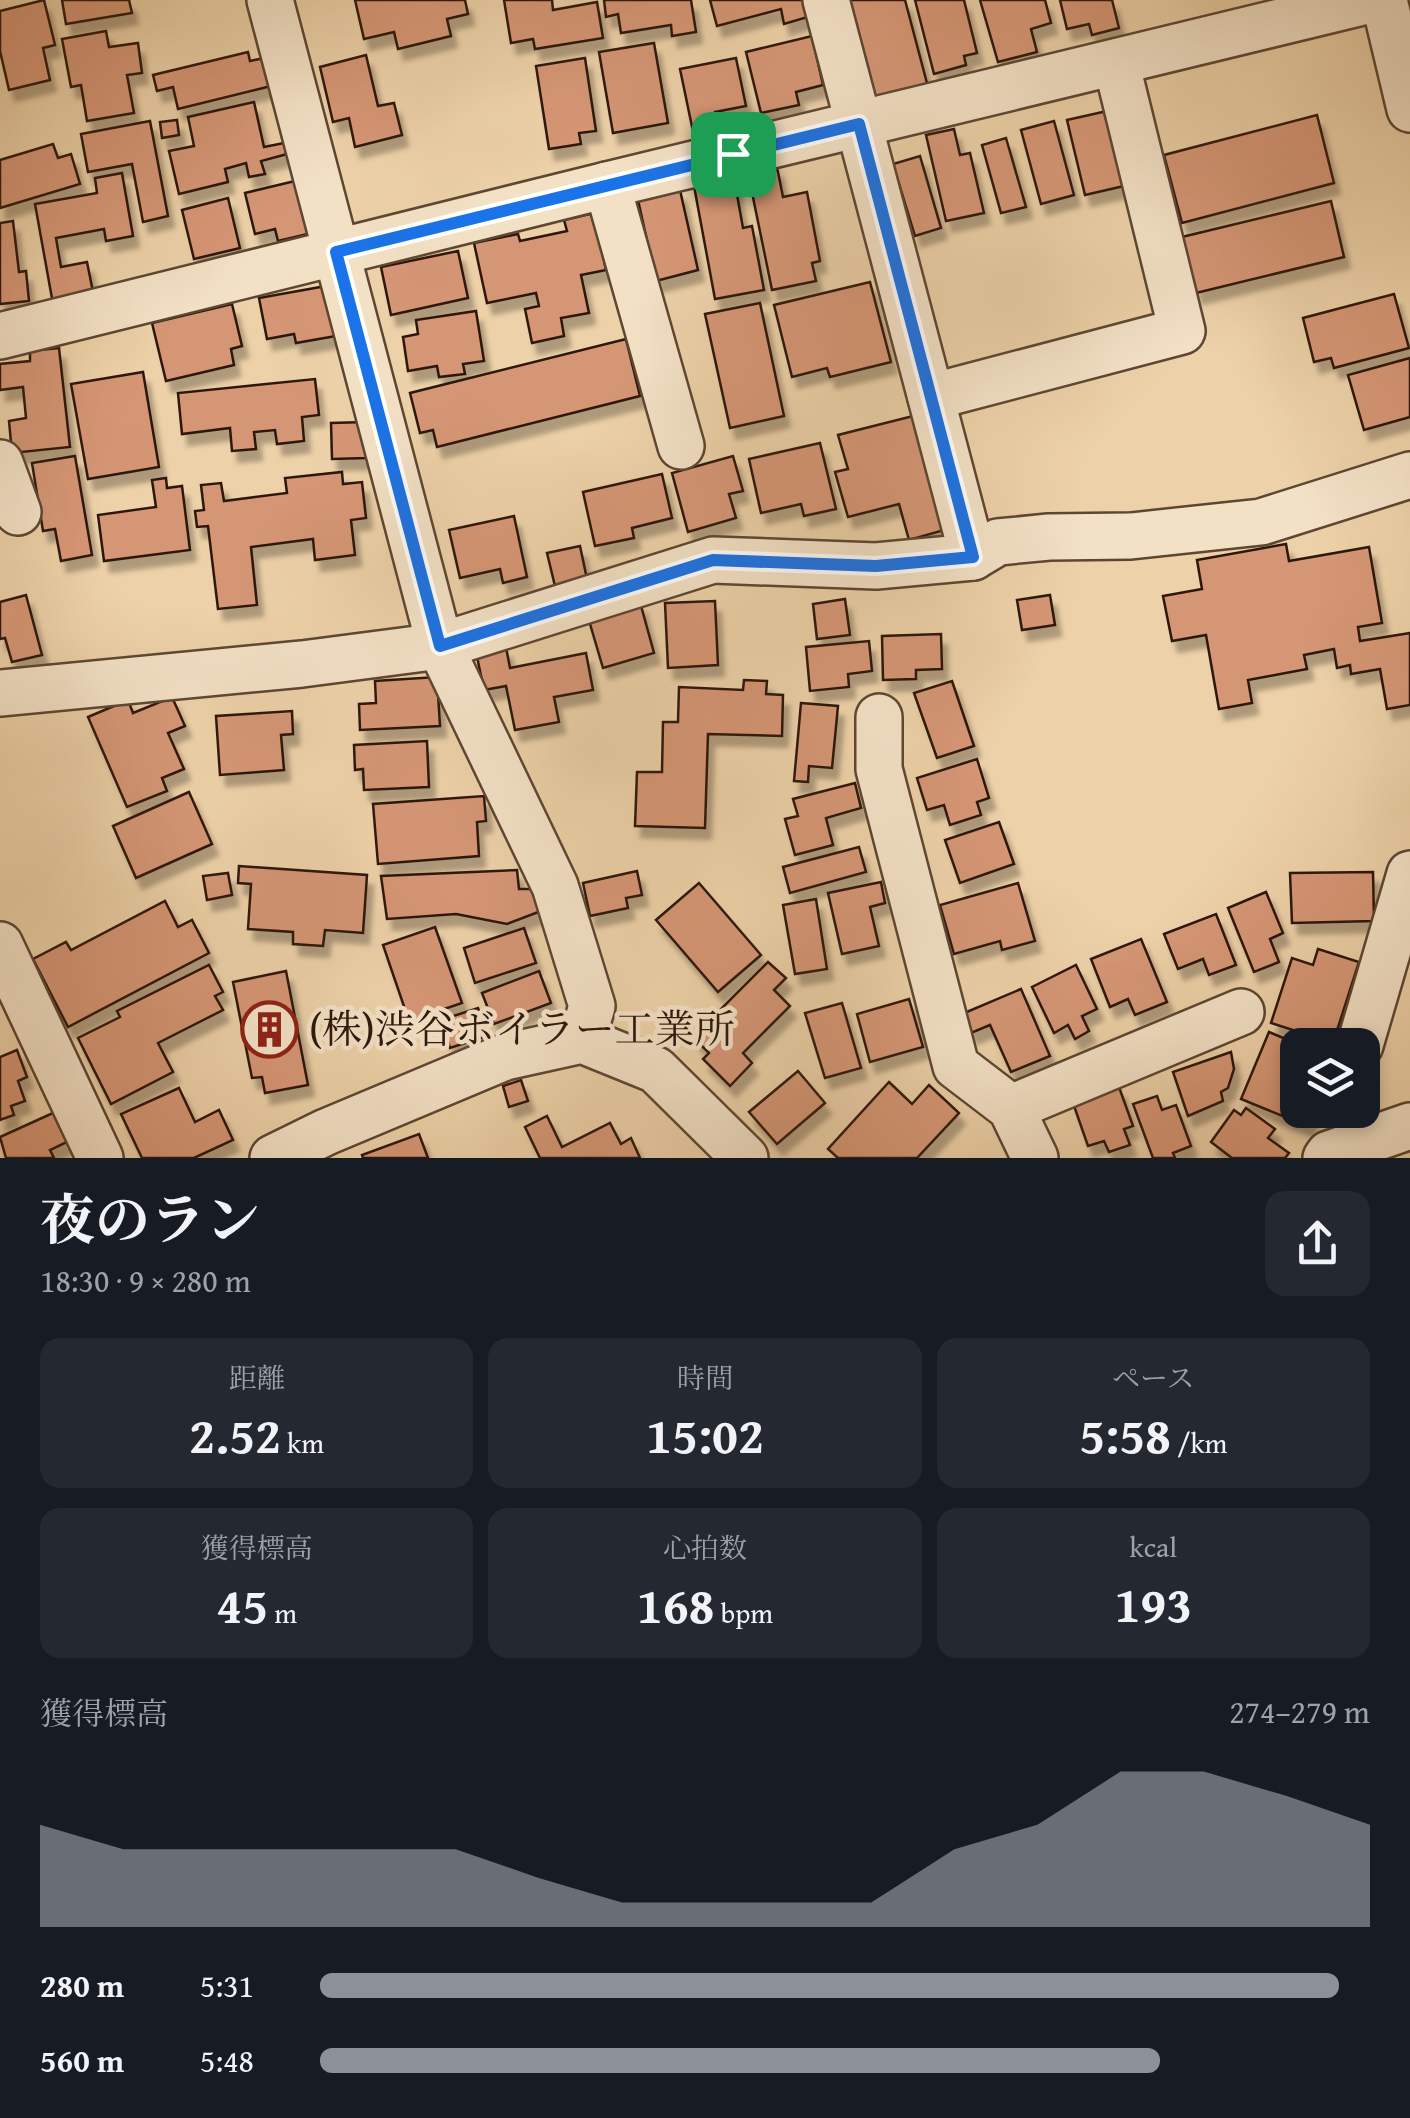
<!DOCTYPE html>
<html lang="ja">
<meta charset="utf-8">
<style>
:root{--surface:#171b24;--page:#242831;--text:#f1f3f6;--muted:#9ea1a6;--accent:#8c9099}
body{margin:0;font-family:"Gentium Book Plus","Noto Serif JP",serif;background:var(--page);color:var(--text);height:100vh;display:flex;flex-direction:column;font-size:38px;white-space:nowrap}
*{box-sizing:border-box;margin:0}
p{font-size:32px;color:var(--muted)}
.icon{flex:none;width:55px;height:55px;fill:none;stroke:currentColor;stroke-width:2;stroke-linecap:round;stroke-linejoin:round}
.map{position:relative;height:1158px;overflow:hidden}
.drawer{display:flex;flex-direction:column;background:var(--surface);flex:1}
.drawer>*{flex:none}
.tools{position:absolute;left:1280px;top:1028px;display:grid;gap:20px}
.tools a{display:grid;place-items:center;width:100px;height:100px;border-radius:20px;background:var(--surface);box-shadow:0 5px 15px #0003;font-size:50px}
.pin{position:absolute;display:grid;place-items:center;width:85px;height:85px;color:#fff;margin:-42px;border-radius:20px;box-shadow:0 5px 15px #0006}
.round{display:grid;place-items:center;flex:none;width:105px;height:105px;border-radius:20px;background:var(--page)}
.head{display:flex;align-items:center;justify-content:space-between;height:170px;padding:0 40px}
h1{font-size:55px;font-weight:700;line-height:75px}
.metrics{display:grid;grid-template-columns:repeat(3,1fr);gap:15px;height:170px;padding:10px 40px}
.metrics div{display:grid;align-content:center;border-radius:20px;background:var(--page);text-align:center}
.metrics b{font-size:50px;font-weight:700}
.metrics small{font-size:28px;font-weight:400}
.metrics p{font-size:28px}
.chart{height:280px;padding:20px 40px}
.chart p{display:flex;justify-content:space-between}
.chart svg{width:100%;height:180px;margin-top:10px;fill:var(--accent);opacity:.7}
ul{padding:0 40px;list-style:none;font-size:32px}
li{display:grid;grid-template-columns:160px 120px 1fr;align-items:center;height:75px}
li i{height:25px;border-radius:12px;background:var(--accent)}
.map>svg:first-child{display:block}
.building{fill:#d59674;stroke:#2d180b;stroke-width:2.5;filter:url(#shadow)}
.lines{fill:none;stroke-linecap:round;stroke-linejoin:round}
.minor-casing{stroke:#5d4632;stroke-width:50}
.minor{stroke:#f3e1c6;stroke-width:45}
.route-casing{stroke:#fff;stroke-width:20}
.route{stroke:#1a73e8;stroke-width:12}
.labels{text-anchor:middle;stroke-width:9;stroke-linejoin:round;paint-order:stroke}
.poi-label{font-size:40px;fill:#2d180b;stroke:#f3e1c6;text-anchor:start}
</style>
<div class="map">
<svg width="1410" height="1158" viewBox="0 0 1410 1158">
<defs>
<filter id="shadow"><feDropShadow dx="6" dy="11" stdDeviation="2.5" flood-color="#0004"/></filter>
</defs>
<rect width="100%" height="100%" fill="#edd1a8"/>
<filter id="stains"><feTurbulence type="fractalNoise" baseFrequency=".002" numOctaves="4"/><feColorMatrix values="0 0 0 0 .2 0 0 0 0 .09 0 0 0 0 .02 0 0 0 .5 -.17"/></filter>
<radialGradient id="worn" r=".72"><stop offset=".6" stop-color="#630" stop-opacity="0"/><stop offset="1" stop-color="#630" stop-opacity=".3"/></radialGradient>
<!-- building -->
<g class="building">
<path d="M44,0L55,45L43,48L50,80L9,90L0,51V11Z"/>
<path d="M62,0H129L132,13L66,24Z"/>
<path d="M355,0H465L468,14L447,19L451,36L398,49L394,32L364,39Z"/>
<path d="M504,0H552L553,10L597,2L603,38L535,49L533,39L511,43Z"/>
<path d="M604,0H691L696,32L672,36L671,25L621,33L618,14L606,17Z"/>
<path d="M710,0H814L818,14L784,24L781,9L717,26Z"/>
<path d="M850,0H905L928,87L876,101Z"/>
<path d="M915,0H964L977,53L964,56L966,65L934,74Z"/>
<path d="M980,0H1045L1051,23L1031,29L1037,52L998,62Z"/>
<path d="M1060,0H1112L1119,28L1092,35L1089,24L1067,29Z"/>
<path d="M106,31L109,47L138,43L142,73L127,75L134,113L87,121L81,85L71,87L62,39Z"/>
<path d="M812,36L823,85L796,92L799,105L761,113L746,52Z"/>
<path d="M654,43L668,123L613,133L599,52Z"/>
<path d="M248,52L250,61L264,58L271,86L178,109L173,87L157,91L153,75Z"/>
<path d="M366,55L378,106L394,103L402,135L355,147L349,118L333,122L320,67Z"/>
<path d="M585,58L596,131L579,133L581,144L549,149L536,66Z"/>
<path d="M736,58L746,106L715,112L720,137L695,141L680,69Z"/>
<path d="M254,102L264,147L289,142L291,153L261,161L265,174L249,177L246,163L225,169L228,182L179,194L169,151L194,146L188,117Z"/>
<path d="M1107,111L1124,186L1085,195L1067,120Z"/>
<path d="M1317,115L1334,183L1182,223L1164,155Z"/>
<path d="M177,120L179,135L162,138L160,122Z"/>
<path d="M150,121L168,216L143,222L132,164L88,172L81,134Z"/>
<path d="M1054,121L1074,195L1041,204L1021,130Z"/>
<path d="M954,129L960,155L970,153L984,213L946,221L926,135Z"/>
<path d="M1006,138L1026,207L1001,213L982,145Z"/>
<path d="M53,144L58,158L71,154L80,184L0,208V160Z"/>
<path d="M920,156L941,228L915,236L893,164Z"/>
<path d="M777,167L783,197L807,192L820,261L812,263L816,281L772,290L748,173Z"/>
<path d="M122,173L133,236L106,241L104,229L56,238L61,267L87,262L94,297L53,304L35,204L97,193L95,178Z"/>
<path d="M734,178L743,228L752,226L764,290L715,299L694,186Z"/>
<path d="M299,180L312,233L278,241L275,229L255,234L245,193Z"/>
<path d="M680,190L698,270L656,281L638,200Z"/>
<path d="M228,198L240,248L194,259L182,210Z"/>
<path d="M1331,201L1344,257L1196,293L1182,237Z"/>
<path d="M594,213L606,270L581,275L589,313L561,318L564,336L532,343L525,309L539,306L536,293L487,303L474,243L518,234L520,241L567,231L564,220Z"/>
<path d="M13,221L19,272L26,271L29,301L0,304V223Z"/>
<path d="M458,251L468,298L391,315L381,267Z"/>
<path d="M870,282L891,362L830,377L827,368L792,377L774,305Z"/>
<path d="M326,286L336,336L296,343L294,334L267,339L259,298Z"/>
<path d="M1394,294L1409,348L1334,368L1331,358L1314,362L1303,318Z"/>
<path d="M760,303L784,416L730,428L705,314Z"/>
<path d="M232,304L242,346L231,349L234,365L166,381L152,323Z"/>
<path d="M476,311L484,361L463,364L465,374L439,377L437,366L408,371L403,337L418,334L416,320Z"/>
<path d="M626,339L640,396L437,447L433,430L420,433L410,393Z"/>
<path d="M59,348L70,447L12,453L9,421L26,418L23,387L0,390V364L30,361V351Z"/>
<path d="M1410,358V417L1364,430L1348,375Z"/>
<path d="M143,372L159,467L88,479L71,384Z"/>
<path d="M315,379L319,415L302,417L304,441L277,444L275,430L254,432L256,449L232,451L230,428L182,434L178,393Z"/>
<path d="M917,415L948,529L909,540L899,504L848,517L835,472L848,469L838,435Z"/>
<path d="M366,422L367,458L332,459L331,423Z"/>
<path d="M820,443L836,509L804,516L801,504L761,513L749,459Z"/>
<path d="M75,456L92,555L61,561L55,529L43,531L32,463Z"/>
<path d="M733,456L743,491L729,494L736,518L688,532L672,473Z"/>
<path d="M342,472L343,484L362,482L366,518L351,520L355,555L315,560L313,539L251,547L257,605L218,609L208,526L197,527L195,511L204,510L201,485L221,483L224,501L287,493L285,478Z"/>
<path d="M662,474L672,518L632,528L634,538L595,546L583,492Z"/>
<path d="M166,478L167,488L182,486L190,550L104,561L98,515L156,507L152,480Z"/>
<path d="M514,516L527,577L503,583L500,569L460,578L449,530Z"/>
<path d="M1286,544L1289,561L1369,547L1382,623L1358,627L1360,641L1410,633V705L1387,709L1380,669L1351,674L1350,665L1337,668L1334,649L1304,655L1307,669L1248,680L1252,703L1219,709L1206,635L1172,641L1163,596L1202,589L1197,560Z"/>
<path d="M580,546L587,579L555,586L547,553Z"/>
<path d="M26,595L42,655L12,662L5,638L0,639V602Z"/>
<path d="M1050,595L1055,625L1022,630L1017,600Z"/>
<path d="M845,599L850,635L817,639L813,604Z"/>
<path d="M715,601L718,665L668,668L665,603Z"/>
<path d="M640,602L654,653L603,668L588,617Z"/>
<path d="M941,634L942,669L916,670V679L883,680L882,636Z"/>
<path d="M869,641L872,671L848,674L849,687L810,691L806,647Z"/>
<path d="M506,647L510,668L586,653L593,690L554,697L559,722L515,730L506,686L484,690L476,652Z"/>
<path d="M437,677L440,726L360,730L359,704L376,703L375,681Z"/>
<path d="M744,680L767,681L766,694L783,695L782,736L708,734L705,828L635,826L637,772H662L663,722H678L679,687L743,690Z"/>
<path d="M952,681L974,746L937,758L914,693Z"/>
<path d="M172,697L185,726L168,733L184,769L162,778L167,791L127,807L88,717L128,700L133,713Z"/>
<path d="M801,703L838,706L832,768L809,766L808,782L794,781Z"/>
<path d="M292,711L293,734L281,735L284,770L220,775L216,716Z"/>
<path d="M427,741L429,787L364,790L363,769L355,770L354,745Z"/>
<path d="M977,759L989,798L977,802L981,815L950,825L944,805L927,810L917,778Z"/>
<path d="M855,783L861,808L826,818L833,845L795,855L785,819L798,816L793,799Z"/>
<path d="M189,792L212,844L136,878L113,826Z"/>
<path d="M484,796L486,821L477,822L479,856L378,864L373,804Z"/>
<path d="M999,822L1014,864L960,883L945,840Z"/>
<path d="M859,847L866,872L790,893L783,867Z"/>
<path d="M239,866L367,875L363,933L325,930L323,946L293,944V932L248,929L251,884L238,883Z"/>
<path d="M517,870L519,889H531L541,911L507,924L456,914L387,919L381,876Z"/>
<path d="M637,871L642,895L626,898L628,908L590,916L583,883Z"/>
<path d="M1373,872L1374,921L1292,923L1290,873Z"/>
<path d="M228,873L232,895L207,900L203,876Z"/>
<path d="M881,882L885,903L870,907L879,946L842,954L828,893Z"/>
<path d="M699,883L761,955L718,992L656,920Z"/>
<path d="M1018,883L1035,941L1002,950L1000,941L954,954L940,905Z"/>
<path d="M1266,892L1283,933L1270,939L1279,962L1254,972L1228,908Z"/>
<path d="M816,899L827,969L795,974L783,905Z"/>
<path d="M165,901L178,927L192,920L209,953L68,1027L33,959L66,942L71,950Z"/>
<path d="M1216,914L1236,965L1209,975L1203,959L1178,969L1164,934Z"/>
<path d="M435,927L462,1003L409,1021L383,945Z"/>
<path d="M524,928L536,963L475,983L464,948Z"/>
<path d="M1141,939L1167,1002L1135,1015L1128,999L1110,1007L1091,959Z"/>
<path d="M1318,949L1359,962L1333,1043L1271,1023L1292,958L1313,965Z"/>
<path d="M768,962L786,978L774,990L790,1006L743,1053L752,1063L730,1086L703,1059L709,1053L693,1037Z"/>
<path d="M209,965L223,992L215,996L223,1010L158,1043L173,1072L111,1104L78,1038L120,1017L117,1011Z"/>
<path d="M1076,965L1097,1009L1082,1016L1089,1031L1075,1039L1068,1025L1054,1033L1032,987Z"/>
<path d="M286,971L308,1085L265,1093L262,1077L252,1078L233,982Z"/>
<path d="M539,971L551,1003L494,1024L482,993Z"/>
<path d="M1021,989L1050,1056L1011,1072L990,1025L971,1033L962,1014Z"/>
<path d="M909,999L923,1047L870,1062L857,1014Z"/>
<path d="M842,1003L861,1068L825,1078L805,1013Z"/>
<path d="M478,1008L487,1036L450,1048L441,1020Z"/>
<path d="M1269,1032L1300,1045H1298V1110H1314L1307,1126L1241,1099Z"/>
<path d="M17,1050L27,1077L18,1081L25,1101L11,1106L14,1115L0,1120V1057Z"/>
<path d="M1231,1052L1234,1069L1228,1088L1221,1092L1223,1101L1188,1116L1173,1072Z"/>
<path d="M798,1071L825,1103L777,1144L749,1112Z"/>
<path d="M521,1080L528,1101L509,1107L503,1086Z"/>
<path d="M889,1082L912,1104L929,1085L959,1113L917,1158H838L828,1149Z"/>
<path d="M1119,1087L1133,1126L1124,1129L1130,1145L1109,1152L1104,1141L1088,1146L1073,1103Z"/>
<path d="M179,1088L195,1122L219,1110L233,1140L194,1158H142L121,1114Z"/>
<path d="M1157,1096L1162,1110L1176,1105L1191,1146L1173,1153L1175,1158H1153L1133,1104Z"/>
<path d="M1246,1108L1275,1129L1268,1138L1289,1153L1285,1158H1232L1211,1142L1234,1110L1241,1115Z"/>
<path d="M53,1113L67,1142L50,1150L54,1158H6L0,1137Z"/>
<path d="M547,1116L562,1147L610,1123L621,1144L631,1138L640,1158H540L525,1127Z"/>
<path d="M419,1134L428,1158H363L362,1155Z"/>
</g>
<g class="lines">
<defs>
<g id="minor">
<path d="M270,0L440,646L555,886L592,1006L582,1040"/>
<path d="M826,0L973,557"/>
<path d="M1384,0L1410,109"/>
<path d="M607,185L681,446"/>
<path d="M0,336L607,185L1371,0"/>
<path d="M931,397L1182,331L1116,62"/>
<path d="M0,463L18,512"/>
<path d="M0,693L302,664L440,646L713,560L876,566L973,557L998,542L1049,537L1131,536L1261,522L1410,475"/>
<path d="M879,717V769L956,1066L1011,1108L1035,1158"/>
<path d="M0,945L100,1158"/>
<path d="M1360,1045L1410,874"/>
<path d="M1011,1108L1241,1012"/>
<path d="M273,1158L326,1132L505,1057L582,1040L656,1070L745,1158"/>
<path d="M1326,1158L1329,1154L1410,1126"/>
</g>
</defs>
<!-- minor casing -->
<use href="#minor" class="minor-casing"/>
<!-- minor -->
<use href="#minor" class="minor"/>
</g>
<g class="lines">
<defs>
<path id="route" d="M859,124L973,557L876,566L713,560L440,646L336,252Z"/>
</defs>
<!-- route casing -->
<use href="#route" class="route-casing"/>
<!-- route -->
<use href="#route" class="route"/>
</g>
<!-- icons -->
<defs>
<symbol id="building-ring" viewBox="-11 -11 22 22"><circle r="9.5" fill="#f3e1c6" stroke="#8f2418" stroke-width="1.5"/><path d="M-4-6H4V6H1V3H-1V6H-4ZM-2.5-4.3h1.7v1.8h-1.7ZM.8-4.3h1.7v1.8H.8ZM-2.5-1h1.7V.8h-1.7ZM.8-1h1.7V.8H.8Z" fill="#8f2418"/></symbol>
</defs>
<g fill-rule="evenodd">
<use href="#building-ring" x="238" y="998" width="63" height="63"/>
</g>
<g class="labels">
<!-- poi labels -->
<g class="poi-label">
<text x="309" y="1043">(株)渋谷ボイラー工業所</text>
</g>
</g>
<rect width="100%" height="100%" filter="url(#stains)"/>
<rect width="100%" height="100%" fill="url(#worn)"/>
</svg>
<div class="tools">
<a><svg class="icon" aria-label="layers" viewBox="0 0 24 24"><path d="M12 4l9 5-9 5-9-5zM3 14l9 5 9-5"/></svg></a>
</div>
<div class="pin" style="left:733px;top:154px;background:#1e9e55"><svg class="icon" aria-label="arrive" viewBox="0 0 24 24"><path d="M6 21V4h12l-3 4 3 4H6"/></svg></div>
</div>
<section class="drawer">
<div class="head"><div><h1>夜のラン</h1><p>18:30 · 9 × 280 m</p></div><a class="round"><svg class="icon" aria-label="share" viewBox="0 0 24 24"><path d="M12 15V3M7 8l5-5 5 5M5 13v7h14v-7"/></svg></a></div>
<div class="metrics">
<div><p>距離</p><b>2.52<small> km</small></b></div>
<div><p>時間</p><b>15:02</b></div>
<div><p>ペース</p><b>5:58<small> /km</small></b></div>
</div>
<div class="metrics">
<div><p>獲得標高</p><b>45<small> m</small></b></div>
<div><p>心拍数</p><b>168<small> bpm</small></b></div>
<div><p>kcal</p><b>193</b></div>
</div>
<div class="chart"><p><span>獲得標高</span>274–279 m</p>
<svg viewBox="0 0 160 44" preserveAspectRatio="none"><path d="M0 44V19L10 25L20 25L30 25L40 25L50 25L60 32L70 38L80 38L90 38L100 38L110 25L120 19L130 6L140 6L150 12L160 19V44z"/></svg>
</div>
<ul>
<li><b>280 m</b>5:31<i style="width:97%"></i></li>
<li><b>560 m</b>5:48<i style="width:80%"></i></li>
</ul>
</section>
